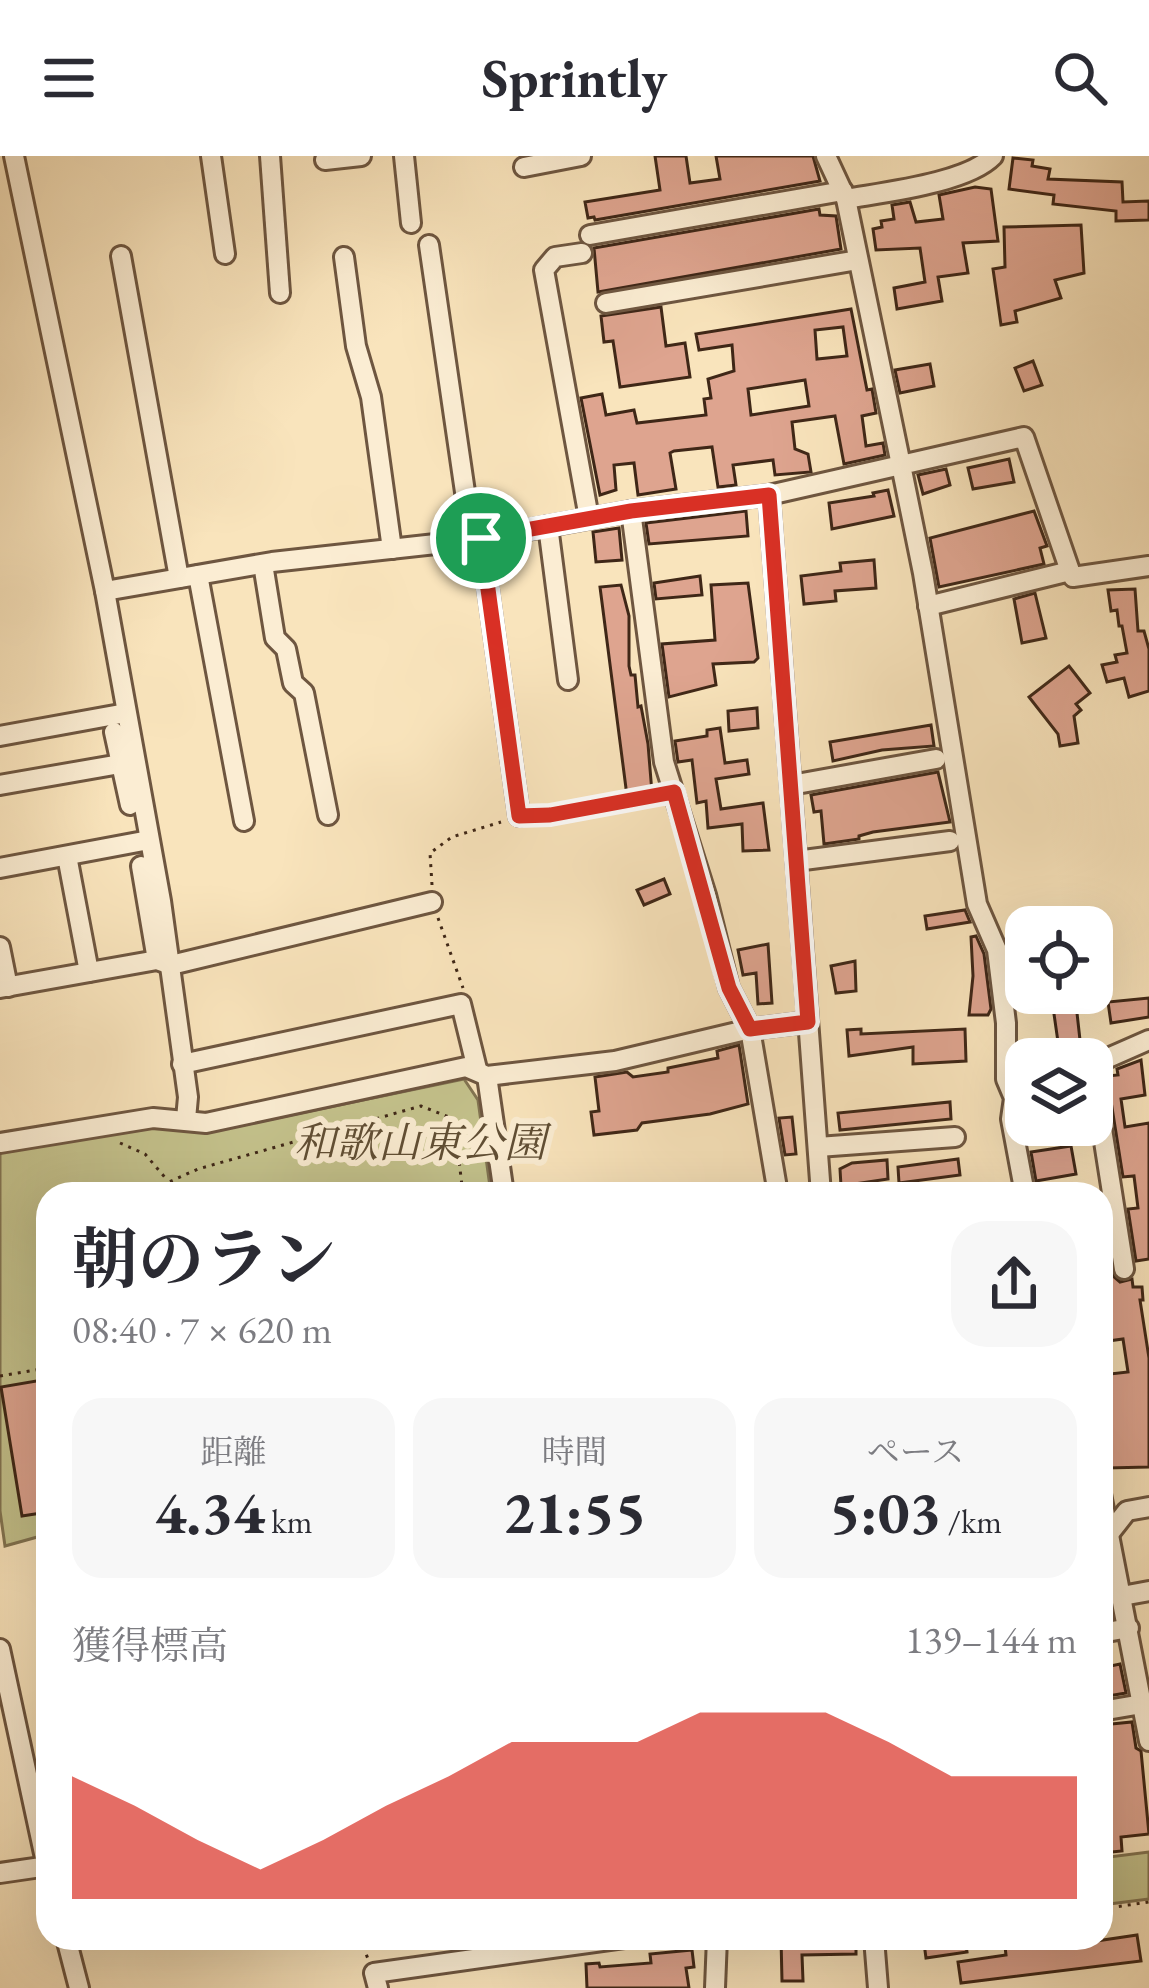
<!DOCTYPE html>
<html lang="ja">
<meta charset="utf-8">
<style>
:root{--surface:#fff;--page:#f7f7f7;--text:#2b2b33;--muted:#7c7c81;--accent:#d93025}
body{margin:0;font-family:"EB Garamond","Noto Serif JP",serif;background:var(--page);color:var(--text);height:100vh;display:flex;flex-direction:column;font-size:45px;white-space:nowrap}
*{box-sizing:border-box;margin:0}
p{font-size:39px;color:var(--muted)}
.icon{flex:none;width:66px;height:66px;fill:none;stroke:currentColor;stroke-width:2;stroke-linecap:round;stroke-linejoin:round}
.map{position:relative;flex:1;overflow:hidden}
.panel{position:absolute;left:36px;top:1026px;width:1077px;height:768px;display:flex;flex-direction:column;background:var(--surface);border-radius:36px;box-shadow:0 12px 48px #0002}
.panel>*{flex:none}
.tools{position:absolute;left:1005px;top:750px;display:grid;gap:24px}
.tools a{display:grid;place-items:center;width:108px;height:108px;border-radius:24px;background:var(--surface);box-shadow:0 12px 48px #0002;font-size:60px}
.pin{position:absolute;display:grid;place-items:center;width:102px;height:102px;color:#fff;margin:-51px;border:6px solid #fff;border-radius:50%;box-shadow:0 3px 12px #0007}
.round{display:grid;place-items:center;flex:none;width:126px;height:126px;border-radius:36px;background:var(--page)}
.overview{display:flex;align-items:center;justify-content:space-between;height:204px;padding:0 36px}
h1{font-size:66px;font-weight:700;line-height:90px}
.figures{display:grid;grid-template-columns:repeat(3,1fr);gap:18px;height:204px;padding:12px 36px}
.figures div{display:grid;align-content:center;border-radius:30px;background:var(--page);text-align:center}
.figures b{font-size:60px;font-weight:700}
.figures small{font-size:33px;font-weight:400}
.figures p{font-size:33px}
.chart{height:336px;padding:24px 36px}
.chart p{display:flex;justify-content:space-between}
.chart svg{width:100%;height:216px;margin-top:12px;fill:var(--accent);opacity:.7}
header{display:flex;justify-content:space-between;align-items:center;height:156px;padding:0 36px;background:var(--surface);font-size:54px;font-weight:700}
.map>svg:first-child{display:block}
.green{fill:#c4c28c;stroke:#827452;stroke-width:3}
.building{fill:#dea48f;stroke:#3f2717;stroke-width:3;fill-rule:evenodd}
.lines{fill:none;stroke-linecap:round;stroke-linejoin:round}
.minor-casing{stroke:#6e5640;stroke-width:24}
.path{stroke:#3f2717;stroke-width:3;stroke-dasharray:3 6;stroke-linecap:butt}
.minor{stroke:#fbedd3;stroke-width:18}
.route-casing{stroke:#fff;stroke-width:24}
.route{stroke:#d93025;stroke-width:15}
.labels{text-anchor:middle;stroke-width:12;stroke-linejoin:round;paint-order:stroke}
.park-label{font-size:42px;font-style:italic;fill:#604e34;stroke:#fbedd3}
</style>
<header><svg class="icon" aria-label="menu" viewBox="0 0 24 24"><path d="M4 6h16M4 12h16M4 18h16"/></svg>Sprintly<svg class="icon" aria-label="search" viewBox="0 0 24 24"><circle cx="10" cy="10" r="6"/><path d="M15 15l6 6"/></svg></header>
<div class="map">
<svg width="1149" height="1832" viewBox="0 0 1149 1832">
<rect width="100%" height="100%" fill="#f9e4bc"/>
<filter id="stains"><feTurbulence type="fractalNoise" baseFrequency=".00167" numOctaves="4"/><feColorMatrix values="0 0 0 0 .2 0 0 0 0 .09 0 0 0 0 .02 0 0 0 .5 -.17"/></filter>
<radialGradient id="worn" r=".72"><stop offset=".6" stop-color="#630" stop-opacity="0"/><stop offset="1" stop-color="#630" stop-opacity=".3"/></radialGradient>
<!-- green -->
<g class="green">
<path d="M464,923L478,944L491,1038H48V1378L5,1390L0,1355V996L147,971L229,972Z"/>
<path d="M1149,1696V1743L1101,1749V1702Z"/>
</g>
<!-- building -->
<g class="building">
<path d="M655,0H686L690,27L720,23L716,0H813L820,25L595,64L594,61L588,62L585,46L660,34Z"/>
<path d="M1013,2L1033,4L1032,10L1050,13L1048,23L1122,26L1123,46L1149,45V64L1116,65V55L1053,48L1054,39L1009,33Z"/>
<path d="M975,31L991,33L998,85L963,87L968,117L938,121L942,145L897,153L894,132L925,126L920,92L876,94L873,73L882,71L881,65L894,63L892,49L910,46L916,66L943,63L939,39Z"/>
<path d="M819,53L820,59L836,60L841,93L598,136L594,92Z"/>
<path d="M1081,69L1084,117L1055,124L1061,142L1015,155L1017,166L1001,169L993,113L1005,111L1004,71Z"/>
<path d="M661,151L666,190L685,187L690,221L620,231L613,185L604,186L601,160Z"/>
<path d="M851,153L867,234L872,233L876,257L862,260L866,290L883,287L885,299L844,308L835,260L792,266L795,293L808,298L811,316L775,319L773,304L733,309L736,329L718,331L712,291L674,295L670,297L676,333L638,339L634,307L614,309L616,334L600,339L581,242L602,238L606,259L634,254L637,267L706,259L704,243L711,242L708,223L734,215L732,189L699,194L696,178ZM843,171L847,200L817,203L815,174ZM805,224L809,250L751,259L748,233Z"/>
<path d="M1033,205L1042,229L1024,235L1015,212Z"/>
<path d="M930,208L934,230L900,237L895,214Z"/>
<path d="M1009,303L1014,326L973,333L968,312Z"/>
<path d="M946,313L950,329L923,338L918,319Z"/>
<path d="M888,334L894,360L832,373L829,347L874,340L873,337Z"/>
<path d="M746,355L748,380L649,388L646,367Z"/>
<path d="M1034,355L1047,390L1040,392L1044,408L939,431L930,382Z"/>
<path d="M619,372L622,404L596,406L593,376Z"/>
<path d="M874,404L876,432L835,435L836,445L804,448L801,420L841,415L840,407Z"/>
<path d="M700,420L702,439L656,443L654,427Z"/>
<path d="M748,427L758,502L754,506L713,508L716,529L669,541L662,488L715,484L711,429Z"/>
<path d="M621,429L629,460V510L631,519H635L638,551L641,550L648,588L652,637L627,640L600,431Z"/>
<path d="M1135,433L1138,475H1144L1149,493V535L1129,541L1124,522L1107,526L1102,509L1117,506L1115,499L1127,497L1122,470H1119L1117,454L1111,455L1108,434Z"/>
<path d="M1035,437L1046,482L1022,487L1014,443Z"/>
<path d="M1069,510L1090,537L1076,548L1081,554L1074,560L1078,587L1060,590L1058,578L1029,541Z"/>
<path d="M757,552L758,572L729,575L728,555Z"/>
<path d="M931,569L934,590L882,594L833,605L830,586Z"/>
<path d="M720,572L725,607L747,604L749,618L716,623L721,653L763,647L769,694L743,695L742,668L708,672L706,645L697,647L692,604L678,606L675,585L707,580V574Z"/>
<path d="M938,616L950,666L873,676L859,680V683L824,688L821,655L814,656L811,639Z"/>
<path d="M664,723L670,738L644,749L637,734Z"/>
<path d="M965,754L970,766L927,773L925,760Z"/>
<path d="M976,780L984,798L991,853L988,859H969L973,820L971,781Z"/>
<path d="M768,788L772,847L758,848L756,817L743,819L738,794Z"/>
<path d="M855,805L856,835L836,837L831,810Z"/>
<path d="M1149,842V861L1111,867L1108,846Z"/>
<path d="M1076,848L1080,884L1058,886L1053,851Z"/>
<path d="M861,873V878L965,873L966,905L913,908V891L849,900L847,874Z"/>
<path d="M739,889L748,948L710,958L642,967L637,974L594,979L591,956L599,955L595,921L627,916L633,921L668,916V912L718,902L717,895Z"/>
<path d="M1141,904L1145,939L1121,943L1125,971L1149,967V1103L1136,1105L1128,1053L1138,1052L1134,1020L1123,1021L1107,920L1118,919L1117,913Z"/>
<path d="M950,946L951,963L840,974L838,957Z"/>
<path d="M792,961L796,998L785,999L779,962Z"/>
<path d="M1071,990L1076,1018L1036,1025L1031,996Z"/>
<path d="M958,1003L960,1019L899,1027L898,1011Z"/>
<path d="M887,1004L888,1023L841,1030L840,1013L852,1007Z"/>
<path d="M1101,1058L1113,1120L1120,1126L1132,1123L1133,1131H1142L1143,1144H1140L1149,1202V1311L1107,1312L1101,1219L1128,1216L1123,1183L1101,1186Z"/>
<path d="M48,1223V1356L22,1360L1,1231Z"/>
<path d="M1120,1508L1126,1537L1102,1541L1101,1512Z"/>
<path d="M1132,1566L1136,1592L1141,1595L1149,1678L1121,1681L1122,1695L1101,1697V1569Z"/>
<path d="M1137,1779L1141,1805L961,1827L958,1806L1006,1799L1004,1782H1047L1049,1792Z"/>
<path d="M781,1782H856V1798L802,1799L803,1825H782Z"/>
<path d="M965,1782L967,1796L926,1802L924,1787Z"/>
<path d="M692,1794L694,1811L686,1812L689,1832H587L586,1808L599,1807L600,1811L651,1807L650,1798Z"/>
</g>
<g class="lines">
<defs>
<g id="minor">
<path d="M14,0L105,435L161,745L188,941L186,963"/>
<path d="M211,0L225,98"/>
<path d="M270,0L280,137"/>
<path d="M404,0L411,67"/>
<path d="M325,4L361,0"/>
<path d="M524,11L581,0"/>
<path d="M846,43C885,36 967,27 993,0"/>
<path d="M590,79L843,35"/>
<path d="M429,89L472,384"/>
<path d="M582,97L555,101L544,114L589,362"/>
<path d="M121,100L179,422"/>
<path d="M344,101L356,190L371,241L392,393"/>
<path d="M606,147L858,104"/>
<path d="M769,339L821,1038"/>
<path d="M631,355L664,606L706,739L729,832L750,873L778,1038"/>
<path d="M548,370L568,524"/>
<path d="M481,382L519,660"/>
<path d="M263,408L275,482L286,493L293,527L304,537L328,659"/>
<path d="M198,419L244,665"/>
<path d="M105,435L272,406L472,384L631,355L769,339L901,309L846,43L826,0"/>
<path d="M928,450L1070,415L1073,421L1149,410"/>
<path d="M114,576L130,649"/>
<path d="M0,580L126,557"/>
<path d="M0,629L120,608"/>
<path d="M791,629L936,603"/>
<path d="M67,700L89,816"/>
<path d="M796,705L950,685"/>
<path d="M141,710L157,804"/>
<path d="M0,712L149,684"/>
<path d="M0,791L8,831"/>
<path d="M0,832L157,804L171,809L432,746"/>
<path d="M182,908L461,848L477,913"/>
<path d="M1092,909L1124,1113"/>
<path d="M1092,909L1149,884"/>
<path d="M487,920L504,1038"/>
<path d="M0,987L153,962L206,967L466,911L487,920L615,905L750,873L808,866"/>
<path d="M818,991L955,981"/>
<path d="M1025,1038L1011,963L1014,942L1006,923V867L997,794L977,748L923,417L901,309L1024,281L1070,415"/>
<path d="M1101,1338L1149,1585"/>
<path d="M1105,1383L1127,1355L1149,1351"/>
<path d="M1122,1440L1149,1435"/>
<path d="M1101,1477L1129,1472"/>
<path d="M0,1493L48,1716"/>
<path d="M1101,1555L1142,1548"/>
<path d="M0,1717L48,1710"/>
<path d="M66,1782L79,1832"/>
<path d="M874,1782L878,1832"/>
<path d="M378,1832L374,1817L624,1782"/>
<path d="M715,1832L717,1782"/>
</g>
</defs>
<!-- minor casing -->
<use href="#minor" class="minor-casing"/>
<!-- path -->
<g class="path">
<path d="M539,659L654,640"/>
<path d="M432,729L430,697L452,681L501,666"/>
<path d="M438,762L463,832"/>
<path d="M120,987L145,998L168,1025"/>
<path d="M157,1038L169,1026L198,1013L421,950L454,963L463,1038"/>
<path d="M0,1220L48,1212"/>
<path d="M1101,1753L1149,1746"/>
<path d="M360,1782L368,1803"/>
</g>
<!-- minor -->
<use href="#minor" class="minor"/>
</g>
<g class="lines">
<defs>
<path id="route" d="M769,339L808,866L750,873L729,832L674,636L550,659L519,660L481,382L631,355Z"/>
</defs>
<!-- route casing -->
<use href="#route" class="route-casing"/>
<!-- route -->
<use href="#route" class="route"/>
</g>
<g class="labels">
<!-- park labels -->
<g class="park-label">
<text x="420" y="1001">和歌山東公園</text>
</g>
</g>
<rect width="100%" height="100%" filter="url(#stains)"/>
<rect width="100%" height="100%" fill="url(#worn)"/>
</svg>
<div class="tools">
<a><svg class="icon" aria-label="locate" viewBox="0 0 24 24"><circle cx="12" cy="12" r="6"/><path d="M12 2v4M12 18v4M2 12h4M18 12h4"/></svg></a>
<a><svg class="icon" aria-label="layers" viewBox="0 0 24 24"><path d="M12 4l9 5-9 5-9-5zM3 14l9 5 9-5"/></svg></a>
</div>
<div class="pin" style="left:481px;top:382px;background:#1e9e55"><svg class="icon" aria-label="arrive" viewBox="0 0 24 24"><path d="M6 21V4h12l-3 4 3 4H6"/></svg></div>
<section class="panel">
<div class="overview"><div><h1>朝のラン</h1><p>08:40 · 7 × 620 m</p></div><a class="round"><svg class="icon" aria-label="share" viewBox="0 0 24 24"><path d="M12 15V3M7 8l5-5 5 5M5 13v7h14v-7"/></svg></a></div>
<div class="figures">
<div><p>距離</p><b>4.34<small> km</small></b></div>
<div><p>時間</p><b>21:55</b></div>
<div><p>ペース</p><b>5:03<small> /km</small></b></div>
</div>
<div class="chart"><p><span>獲得標高</span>139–144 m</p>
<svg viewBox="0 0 160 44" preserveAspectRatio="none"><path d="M0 44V19L10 25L20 32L30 38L40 32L50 25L60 19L70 12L80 12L90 12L100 6L110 6L120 6L130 12L140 19L150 19L160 19V44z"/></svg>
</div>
</section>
</div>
